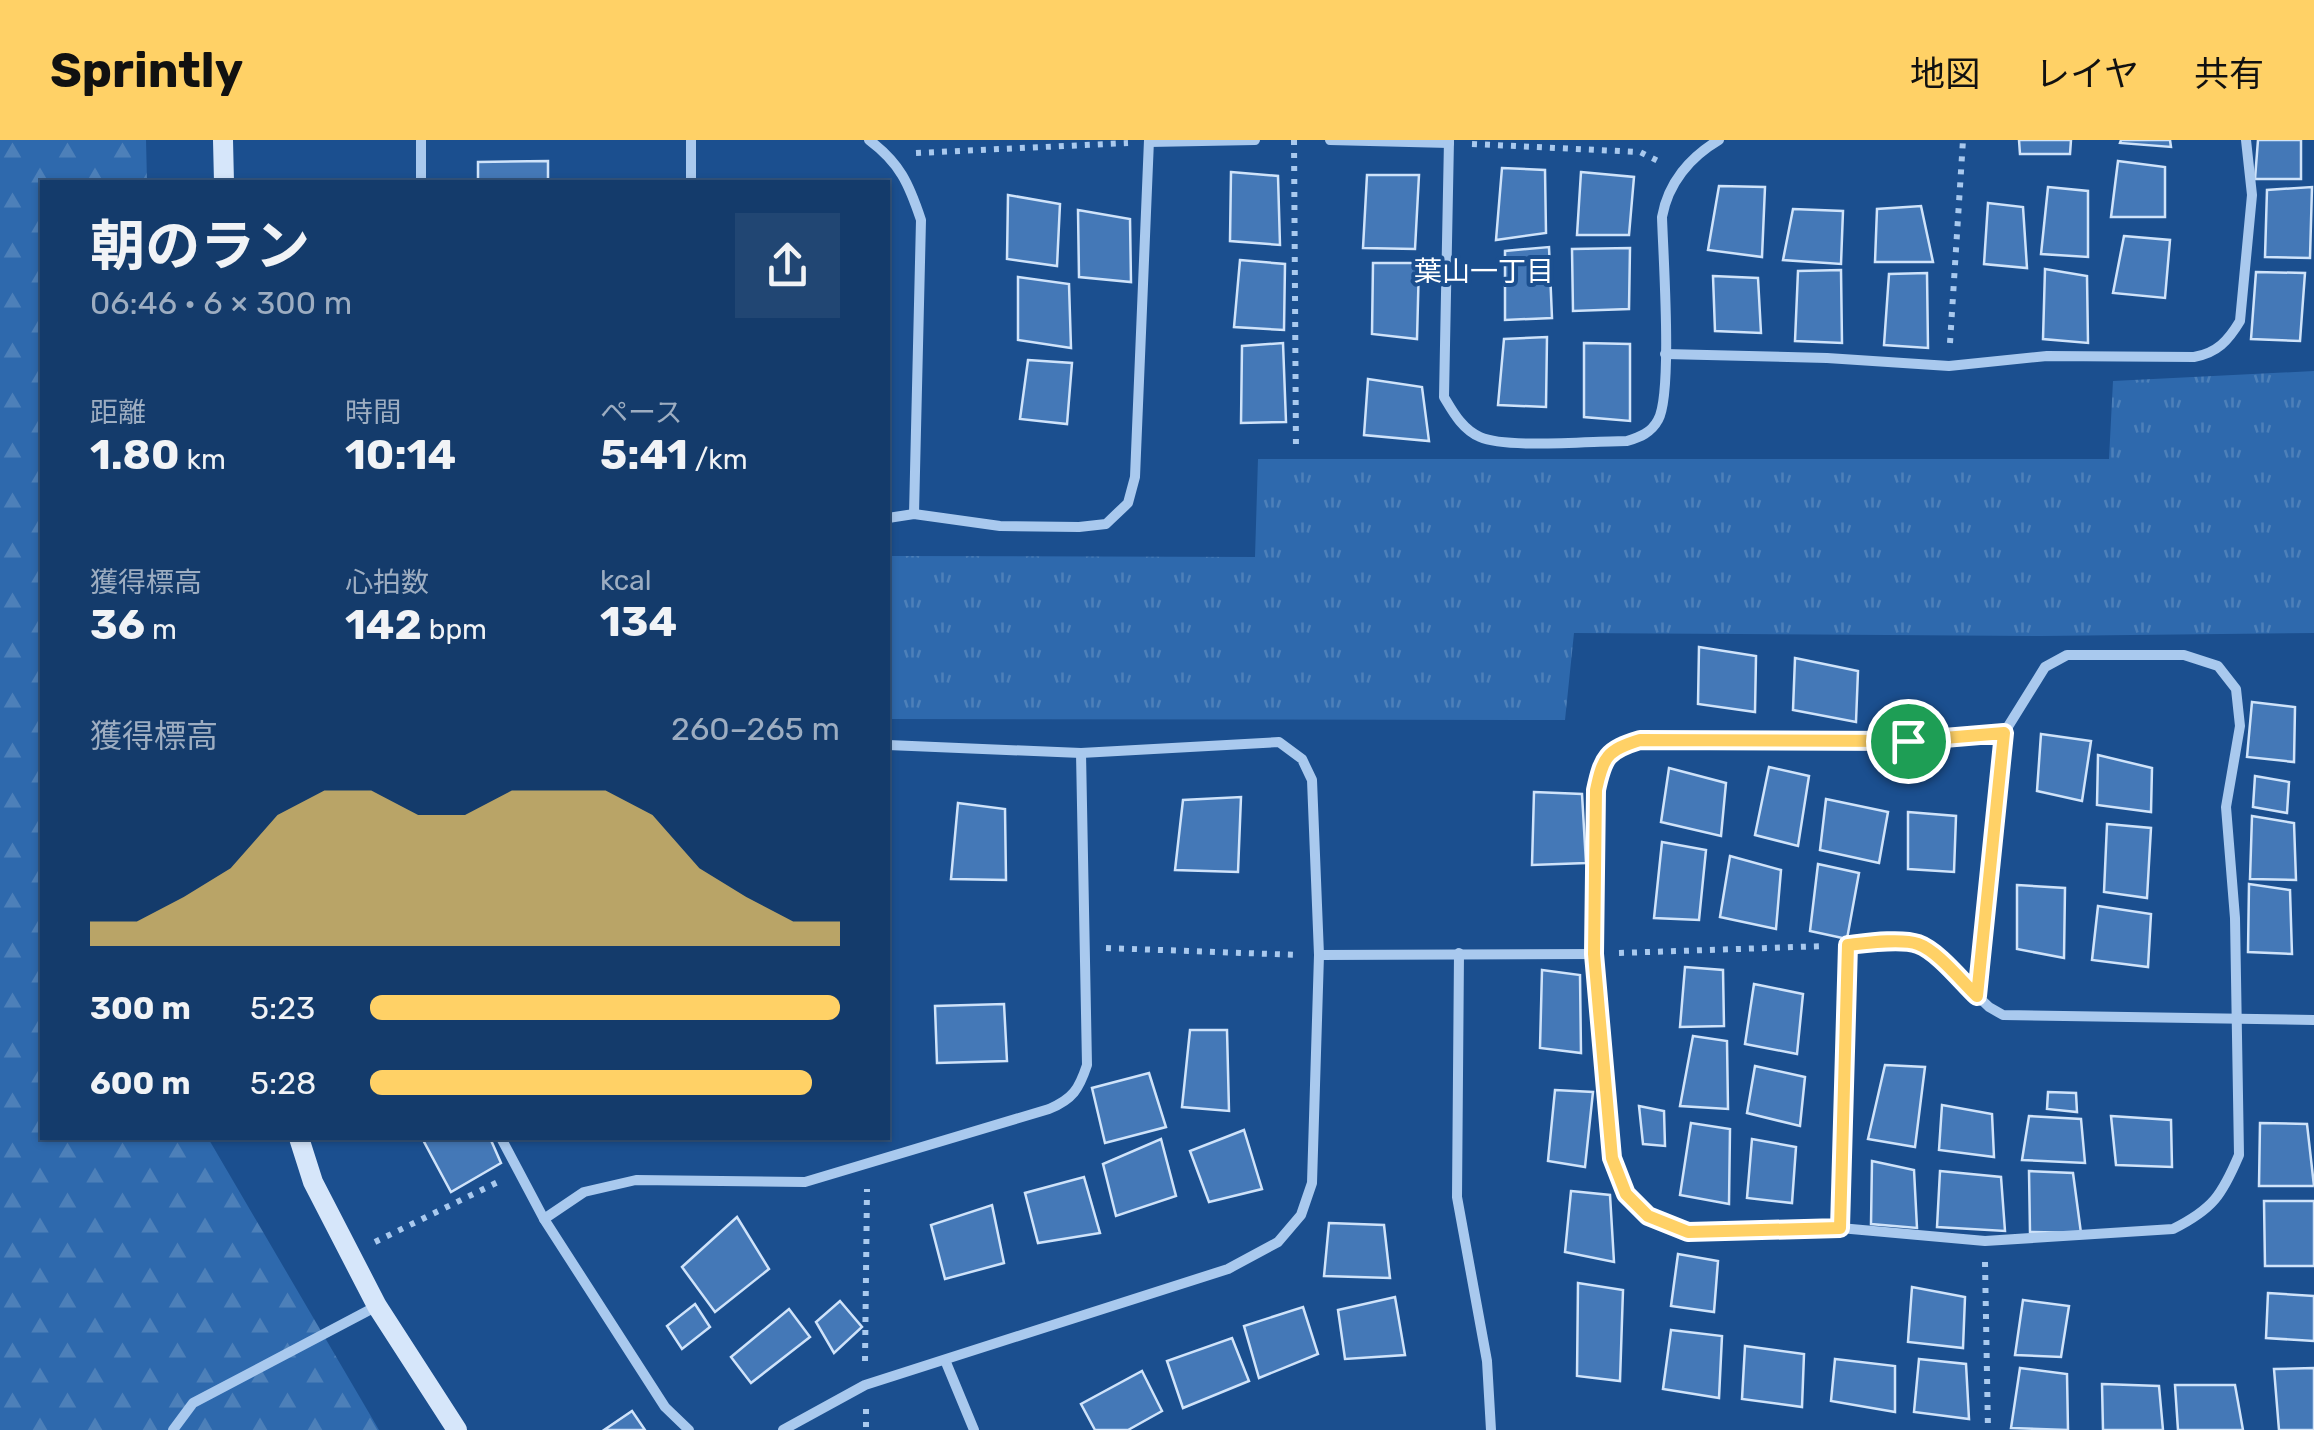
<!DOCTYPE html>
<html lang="ja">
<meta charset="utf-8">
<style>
:root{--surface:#143b6b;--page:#214673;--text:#f1f3f6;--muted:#9dadc1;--line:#33557e;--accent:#ffd166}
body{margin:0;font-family:Rubik,"Noto Sans JP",sans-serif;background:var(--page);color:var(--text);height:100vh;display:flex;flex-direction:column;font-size:38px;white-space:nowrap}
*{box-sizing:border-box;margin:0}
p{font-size:32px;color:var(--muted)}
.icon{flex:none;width:55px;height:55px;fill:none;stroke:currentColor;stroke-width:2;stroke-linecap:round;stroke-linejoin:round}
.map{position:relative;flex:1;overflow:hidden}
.drawer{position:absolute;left:40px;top:40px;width:850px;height:960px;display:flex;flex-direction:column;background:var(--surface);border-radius:0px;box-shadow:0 2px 8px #0004,0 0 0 2px var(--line)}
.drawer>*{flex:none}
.pin{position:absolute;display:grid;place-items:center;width:85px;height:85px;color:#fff;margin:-42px;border:5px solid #fff;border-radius:50%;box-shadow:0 2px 10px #0007}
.round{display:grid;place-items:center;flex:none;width:105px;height:105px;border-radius:0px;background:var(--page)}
.head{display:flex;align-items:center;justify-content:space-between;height:170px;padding:0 50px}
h1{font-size:55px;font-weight:700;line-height:75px}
.metrics{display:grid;grid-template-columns:repeat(3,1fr);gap:15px;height:170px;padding:10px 50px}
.metrics div{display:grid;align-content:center}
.metrics b{font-size:42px;font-weight:700}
.metrics small{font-size:28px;font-weight:400}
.metrics p{font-size:28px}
.chart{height:280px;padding:20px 50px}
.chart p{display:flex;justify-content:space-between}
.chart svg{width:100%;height:180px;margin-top:10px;fill:var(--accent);opacity:.7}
ul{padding:0 50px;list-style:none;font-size:32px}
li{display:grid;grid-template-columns:160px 120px 1fr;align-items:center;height:75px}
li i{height:25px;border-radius:12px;background:var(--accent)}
header{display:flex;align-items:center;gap:60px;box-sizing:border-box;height:140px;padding:0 50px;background:var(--accent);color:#111}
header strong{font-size:48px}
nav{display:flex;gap:55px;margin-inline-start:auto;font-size:35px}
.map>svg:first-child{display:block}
.forest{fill:url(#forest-firs)}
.park{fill:url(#park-tufts)}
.building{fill:#4478b7;stroke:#cfe3fa;stroke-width:2.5}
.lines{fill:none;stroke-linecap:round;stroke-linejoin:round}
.path{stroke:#a9c9ee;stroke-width:6;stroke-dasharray:5 8;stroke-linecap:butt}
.street{stroke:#a9c9ee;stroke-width:10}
.secondary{stroke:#d6e6fa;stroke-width:20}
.route-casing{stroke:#fff;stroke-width:20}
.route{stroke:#ffd166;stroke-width:12}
.labels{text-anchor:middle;stroke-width:8;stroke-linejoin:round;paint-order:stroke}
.neighbourhood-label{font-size:28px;fill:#fff;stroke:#1b4f8f}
</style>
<header>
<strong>Sprintly</strong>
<nav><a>地図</a><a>レイヤ</a><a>共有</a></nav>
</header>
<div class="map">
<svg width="2314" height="1290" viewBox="0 0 2314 1290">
<defs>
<pattern id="forest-firs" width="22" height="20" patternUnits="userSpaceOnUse" patternTransform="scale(2.5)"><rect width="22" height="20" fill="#2e69ad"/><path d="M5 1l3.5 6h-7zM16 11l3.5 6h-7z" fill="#4d80b9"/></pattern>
<pattern id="park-tufts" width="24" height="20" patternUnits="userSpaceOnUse" patternTransform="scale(2.5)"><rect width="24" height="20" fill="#2e69ad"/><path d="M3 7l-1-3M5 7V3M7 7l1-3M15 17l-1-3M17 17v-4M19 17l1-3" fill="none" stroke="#4d80b9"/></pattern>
</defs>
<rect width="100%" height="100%" fill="#1b4f8f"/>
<!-- forest -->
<path class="forest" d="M0,0H146L147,42H42V998H208L379,1290H0Z"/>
<!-- park -->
<path class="park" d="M2314,231V493L2041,496L1574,493L1565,580L888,579V416L1255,417L1258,319H2109L2113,241Z"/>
<!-- building -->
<g class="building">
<path d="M2019,0H2071L2070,14H2020Z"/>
<path d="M2121,0H2170L2171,7L2120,3Z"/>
<path d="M2258,0H2301V39H2255Z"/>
<path d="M548,21V42H478V22Z"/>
<path d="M2118,21L2165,27V77H2111Z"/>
<path d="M1502,28L1545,30L1546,93L1496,100Z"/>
<path d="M1231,32L1278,36L1280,105L1230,101Z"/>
<path d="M1581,32L1634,37L1629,95H1577Z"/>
<path d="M1367,35H1419L1415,109L1363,108Z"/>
<path d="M1719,46L1765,47L1762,117L1708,110Z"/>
<path d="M2048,47L2088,51V117L2041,114Z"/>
<path d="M2312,47L2310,118L2265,117L2267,50Z"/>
<path d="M1008,55L1060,64L1057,126L1007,119Z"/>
<path d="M1988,63L2023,67L2027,128L1984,124Z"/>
<path d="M1921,66L1933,122H1875L1877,69Z"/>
<path d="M1793,69L1843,71L1841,124L1783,120Z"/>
<path d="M1078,70L1130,79L1131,142L1079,137Z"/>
<path d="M2124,96L2170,100L2165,158L2113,153Z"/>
<path d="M1549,107L1552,178L1505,180V111Z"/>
<path d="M1630,108L1629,169L1573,171L1572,109Z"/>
<path d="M1240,120L1285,124L1284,190L1234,187Z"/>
<path d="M1373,123H1419L1417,199L1372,194Z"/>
<path d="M2045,129L2087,136L2088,203L2043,199Z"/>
<path d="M1841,130L1842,203L1795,201L1798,131Z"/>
<path d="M2256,132L2305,133L2300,201L2251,199Z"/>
<path d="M1927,133L1928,208L1884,205L1889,134Z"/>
<path d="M1713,136L1758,138L1761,193L1715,191Z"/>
<path d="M1018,137L1069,144L1071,208L1018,200Z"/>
<path d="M1547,197L1546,267L1498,265L1504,199Z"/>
<path d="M1283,203L1286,282L1241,283L1242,206Z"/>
<path d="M1584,203L1630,204V281L1584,277Z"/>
<path d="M1028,220L1072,223L1067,284L1020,279Z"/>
<path d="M1368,239L1422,247L1429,301L1364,295Z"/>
<path d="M1699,507L1756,516L1755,572L1698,564Z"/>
<path d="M1795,518L1858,531L1856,582L1793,570Z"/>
<path d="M2252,562L2295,567L2294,622L2247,617Z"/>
<path d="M2041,594L2091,601L2082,661L2037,651Z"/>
<path d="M2098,615L2152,628L2151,672L2097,665Z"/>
<path d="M1769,627L1809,636L1798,706L1755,695Z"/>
<path d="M1669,628L1726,643L1721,696L1661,682Z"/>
<path d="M2255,636L2289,642L2287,673L2253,667Z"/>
<path d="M1534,652L1582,654L1586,723L1532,725Z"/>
<path d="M1241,657L1238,732L1175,730L1183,660Z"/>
<path d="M1826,659L1888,672L1879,723L1820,710Z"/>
<path d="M958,663L1005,669L1006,740L951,739Z"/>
<path d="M1908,672L1956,676L1954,732L1908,729Z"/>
<path d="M2252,676L2294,683L2296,740L2250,739Z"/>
<path d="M2107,684L2151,688L2147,758L2104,752Z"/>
<path d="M1662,702L1706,710L1699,780L1654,778Z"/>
<path d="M1730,716L1781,730L1776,789L1720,777Z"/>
<path d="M1818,724L1859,733L1847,799L1810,791Z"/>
<path d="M2249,744L2290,750L2292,814L2248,812Z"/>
<path d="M2017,745L2065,748L2064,818L2017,809Z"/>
<path d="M2098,766L2151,774L2148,827L2092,820Z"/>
<path d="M1685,827L1723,830L1724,886L1680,887Z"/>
<path d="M1542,830L1580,835L1581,913L1540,908Z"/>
<path d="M1754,844L1803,854L1797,914L1745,904Z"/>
<path d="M1004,864L1007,921L937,923L935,866Z"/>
<path d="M1190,890H1227L1229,971L1182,967Z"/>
<path d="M1693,896L1727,901L1728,969L1680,966Z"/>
<path d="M1885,925L1925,927L1915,1007L1868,999Z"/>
<path d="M1755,926L1805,937L1800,986L1747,973Z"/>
<path d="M1149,933L1166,987L1105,1003L1092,948Z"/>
<path d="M1555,950L1593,952L1585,1027L1548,1021Z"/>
<path d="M2048,952L2076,953L2077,972L2047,969Z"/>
<path d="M1942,965L1992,974L1994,1017L1939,1010Z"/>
<path d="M1639,966L1664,971L1665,1006L1643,1004Z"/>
<path d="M2029,976L2081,979L2085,1023L2022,1020Z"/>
<path d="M2111,976L2171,980L2172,1027L2116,1025Z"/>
<path d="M1691,983L1730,989L1729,1064L1680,1055Z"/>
<path d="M2260,983L2307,984L2314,1046H2259Z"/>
<path d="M1244,990L1262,1049L1209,1062L1190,1011Z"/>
<path d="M422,998H490L501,1023L451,1052Z"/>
<path d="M1161,999L1176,1056L1116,1076L1103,1024Z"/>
<path d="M1752,999L1796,1007L1792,1063L1747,1058Z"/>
<path d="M1872,1021L1914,1030L1917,1088L1871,1084Z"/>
<path d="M1940,1031L2001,1037L2005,1091L1937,1087Z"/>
<path d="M2029,1031L2073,1033L2081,1093L2030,1092Z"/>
<path d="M1084,1037L1100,1093L1038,1103L1025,1053Z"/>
<path d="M1571,1051L1610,1055L1614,1122L1565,1112Z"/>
<path d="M2264,1061H2314V1126H2265Z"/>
<path d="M992,1065L1004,1123L945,1139L931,1085Z"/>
<path d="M737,1077L769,1129L715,1172L682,1127Z"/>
<path d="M1329,1083L1384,1085L1390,1138L1324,1136Z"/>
<path d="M1678,1114L1718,1121L1714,1172L1671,1166Z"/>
<path d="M1578,1143L1623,1150L1620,1241L1577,1236Z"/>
<path d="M1912,1147L1965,1157L1963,1208L1908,1202Z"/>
<path d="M2268,1153L2314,1156V1201L2266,1198Z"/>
<path d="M1395,1157L1405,1215L1345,1219L1338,1170Z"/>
<path d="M2023,1160L2069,1166L2061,1217L2015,1215Z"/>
<path d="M840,1161L862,1187L834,1213L816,1182Z"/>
<path d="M695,1164L710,1187L682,1209L667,1186Z"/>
<path d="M1303,1167L1318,1214L1259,1238L1244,1186Z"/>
<path d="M789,1169L810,1197L751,1243L731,1217Z"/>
<path d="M1671,1190L1722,1196L1719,1258L1663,1249Z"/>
<path d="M1232,1198L1249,1241L1183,1268L1167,1221Z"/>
<path d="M1745,1206L1804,1214L1802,1267L1742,1259Z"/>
<path d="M1835,1219L1895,1226V1272L1831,1261Z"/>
<path d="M1919,1219L1966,1224L1969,1279L1914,1272Z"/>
<path d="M2020,1228L2067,1234L2068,1290L2011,1288Z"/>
<path d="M2314,1228V1290H2279L2274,1229Z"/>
<path d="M1142,1231L1162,1271L1128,1290H1095L1081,1264Z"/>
<path d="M2102,1244L2159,1246L2163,1290H2103Z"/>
<path d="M2175,1245H2235L2243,1290H2178Z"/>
<path d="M632,1271L645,1290H604Z"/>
</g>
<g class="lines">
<!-- path -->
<g class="path">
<path d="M1294,0L1296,312"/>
<path d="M1472,4L1640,12L1662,23"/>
<path d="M916,13L1128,3"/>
<path d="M1950,203L1963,0"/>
<path d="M1106,808L1299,815"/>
<path d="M1619,813L1826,806"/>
<path d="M1980,826L2002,614"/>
<path d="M375,1102L498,1042"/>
<path d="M1985,1122L1988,1290"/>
<path d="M865,1221L867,1049"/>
<path d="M866,1269V1290"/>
</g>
<!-- street -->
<g class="street">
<path d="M869,0C900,23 909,44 921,80L914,374"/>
<path d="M1330,0L1449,3"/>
<path d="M1449,0L1444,257C1453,272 1462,289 1480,297C1507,309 1593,301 1627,301C1640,297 1651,293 1658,280C1673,254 1663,114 1662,77C1668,43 1690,17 1719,0"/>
<path d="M1149,2L1255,0"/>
<path d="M421,42V0"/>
<path d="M691,42V0"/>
<path d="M1665,214L1827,218L1949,226L2047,216L2194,217C2217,213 2228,201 2240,181L2252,55L2246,0"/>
<path d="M888,378L914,374L1000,386L1079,387L1106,384L1128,363L1135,337L1149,0"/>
<path d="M2067,515H2184L2218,526L2236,549L2240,586L2226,667L2235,778L2239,1015C2222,1055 2213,1069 2173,1089L1985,1101L1840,1088L1687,1092L1649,1076L1626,1054L1612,1018L1595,814L1596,650C1604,617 1607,610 1640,600L1908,601L2004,593L2045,527Z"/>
<path d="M1459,813L1457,1057L1487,1221L1491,1290"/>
<path d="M1319,815L1595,814"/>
<path d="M501,998L544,1079L665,1267L689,1290"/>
<path d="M544,1079L584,1052L636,1040L805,1042L1049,969C1073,959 1079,949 1087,925L1081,613"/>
<path d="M1840,1088L1847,805L1883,802L1919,804L1939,819L1989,867L2003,875L2314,880"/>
<path d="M945,1220L974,1290"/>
<path d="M173,1290L193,1263L377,1166"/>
<path d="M783,1290L865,1245L1228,1129L1278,1102L1301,1075L1312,1043L1319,815L1312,640L1302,619L1279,602L1081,613L888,605"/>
</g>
<!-- secondary -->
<g class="secondary">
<path d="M223,0L224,42"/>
<path d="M299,998L313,1042L377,1166L457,1290"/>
</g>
</g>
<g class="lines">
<defs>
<path id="route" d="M2004,593L1977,856C1962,842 1938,811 1918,804C1901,798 1866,803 1848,805L1840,1088L1688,1092L1648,1076L1626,1054L1612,1018L1594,814L1596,650C1603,617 1607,610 1640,600L1908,601Z"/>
</defs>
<!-- route casing -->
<use href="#route" class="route-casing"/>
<!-- route -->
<use href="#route" class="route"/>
</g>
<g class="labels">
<!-- neighbourhood labels -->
<g class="neighbourhood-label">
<text x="1484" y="141">葉山一丁目</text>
</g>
</g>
</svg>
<div class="pin" style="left:1908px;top:601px;background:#1e9e55"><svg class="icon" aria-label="arrive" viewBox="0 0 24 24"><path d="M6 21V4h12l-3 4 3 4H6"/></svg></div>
<section class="drawer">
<div class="head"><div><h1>朝のラン</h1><p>06:46 · 6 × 300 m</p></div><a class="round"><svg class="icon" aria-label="share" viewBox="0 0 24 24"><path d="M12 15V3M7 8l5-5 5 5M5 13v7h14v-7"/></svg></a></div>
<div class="metrics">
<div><p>距離</p><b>1.80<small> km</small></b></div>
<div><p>時間</p><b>10:14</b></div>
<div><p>ペース</p><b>5:41<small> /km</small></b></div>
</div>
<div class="metrics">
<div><p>獲得標高</p><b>36<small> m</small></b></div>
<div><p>心拍数</p><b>142<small> bpm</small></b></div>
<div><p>kcal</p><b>134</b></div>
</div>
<div class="chart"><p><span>獲得標高</span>260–265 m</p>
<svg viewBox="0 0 160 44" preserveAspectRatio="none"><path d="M0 44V38L10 38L20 32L30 25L40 12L50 6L60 6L70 12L80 12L90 6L100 6L110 6L120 12L130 25L140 32L150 38L160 38V44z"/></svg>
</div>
<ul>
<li><b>300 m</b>5:23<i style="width:100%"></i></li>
<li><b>600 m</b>5:28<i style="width:94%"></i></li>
</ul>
</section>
</div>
